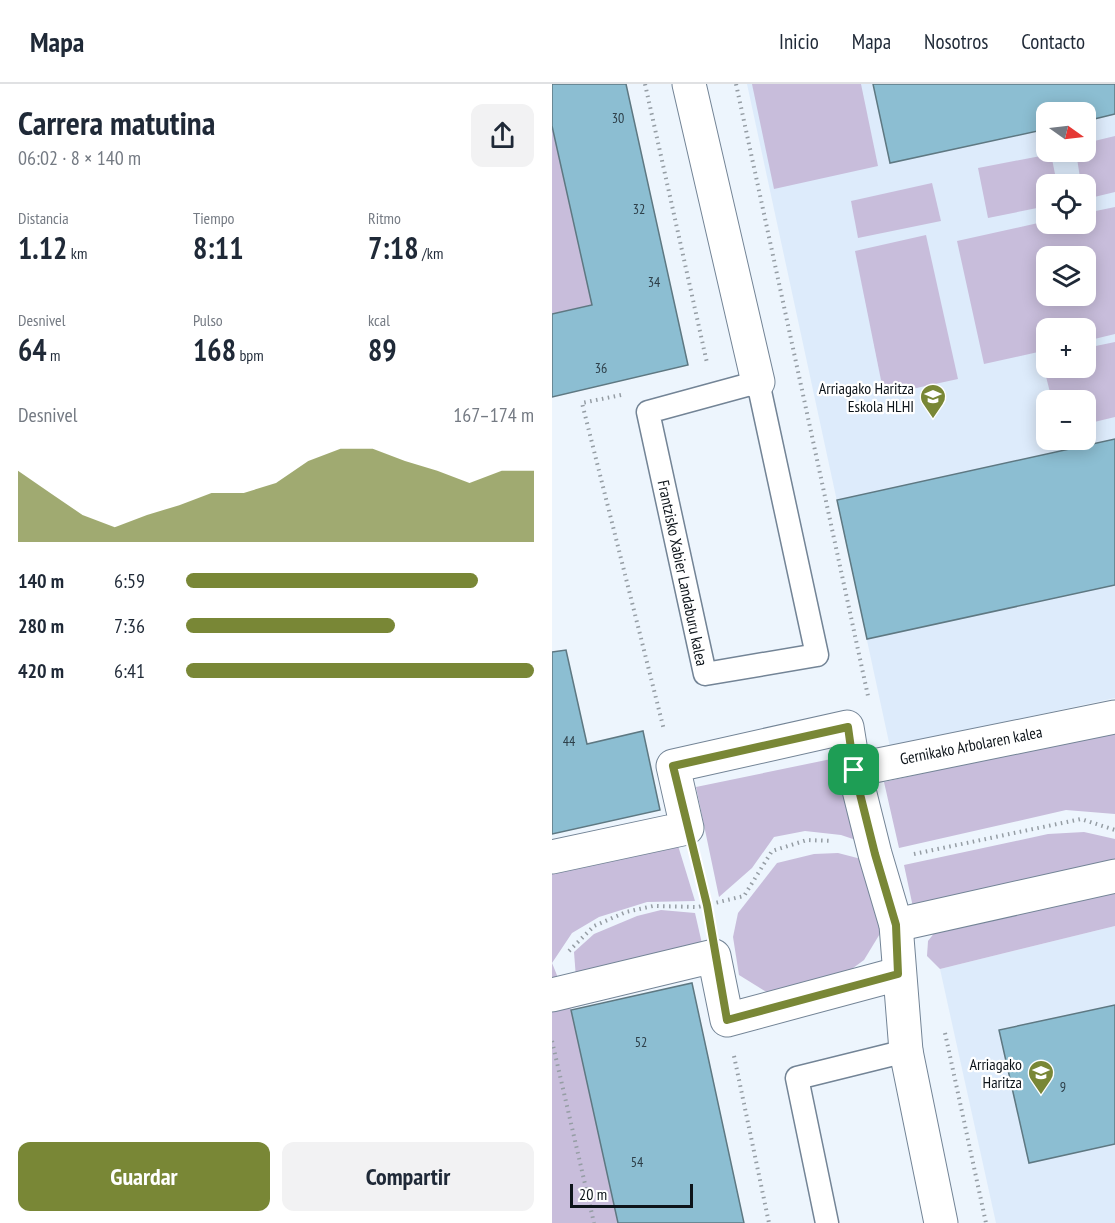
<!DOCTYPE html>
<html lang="es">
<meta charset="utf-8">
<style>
:root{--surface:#fff;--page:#f2f2f3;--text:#1f2937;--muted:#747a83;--line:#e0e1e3;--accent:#798736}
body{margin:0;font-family:"PT Sans Narrow",sans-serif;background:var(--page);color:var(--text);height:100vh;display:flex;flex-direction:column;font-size:22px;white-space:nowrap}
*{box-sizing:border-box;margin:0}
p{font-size:20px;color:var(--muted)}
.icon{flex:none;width:33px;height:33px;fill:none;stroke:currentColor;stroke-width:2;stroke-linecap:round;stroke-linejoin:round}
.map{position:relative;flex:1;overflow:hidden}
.drawer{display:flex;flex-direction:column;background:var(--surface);width:552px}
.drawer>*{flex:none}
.needle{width:39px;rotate:104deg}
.buttons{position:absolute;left:484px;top:18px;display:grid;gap:12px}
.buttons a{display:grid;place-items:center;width:60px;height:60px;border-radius:12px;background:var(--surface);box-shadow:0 3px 15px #0003;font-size:30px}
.scale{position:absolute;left:18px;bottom:15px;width:123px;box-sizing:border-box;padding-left:6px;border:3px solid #0d141a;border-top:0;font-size:16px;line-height:21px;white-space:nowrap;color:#0d141a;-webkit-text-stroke:4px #fff;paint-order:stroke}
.pin{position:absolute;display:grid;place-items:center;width:51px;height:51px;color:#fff;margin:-26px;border-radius:12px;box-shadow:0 3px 9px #0006}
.round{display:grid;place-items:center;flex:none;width:63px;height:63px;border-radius:12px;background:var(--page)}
.headline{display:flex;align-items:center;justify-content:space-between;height:102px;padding:0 18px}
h1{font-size:33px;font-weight:600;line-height:45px}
.metrics{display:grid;grid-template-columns:repeat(3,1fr);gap:9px;height:102px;padding:6px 18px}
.metrics div{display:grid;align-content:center}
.metrics b{font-size:30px;font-weight:600}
.metrics small{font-size:16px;font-weight:400}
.metrics p{font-size:16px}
.chart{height:168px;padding:12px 18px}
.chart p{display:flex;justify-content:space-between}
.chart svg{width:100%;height:108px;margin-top:6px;fill:var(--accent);opacity:.7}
.button{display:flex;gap:12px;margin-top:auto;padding:12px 18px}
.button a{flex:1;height:69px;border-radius:12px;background:var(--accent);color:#fff;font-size:24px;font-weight:600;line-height:69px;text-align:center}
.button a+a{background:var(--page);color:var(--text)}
ul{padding:0 18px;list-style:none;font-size:20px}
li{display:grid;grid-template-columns:96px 72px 1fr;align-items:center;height:45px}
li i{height:15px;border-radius:8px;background:var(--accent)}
header{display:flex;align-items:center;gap:36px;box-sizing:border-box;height:84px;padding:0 30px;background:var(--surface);border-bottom:2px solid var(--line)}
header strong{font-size:28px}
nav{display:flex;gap:33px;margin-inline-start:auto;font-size:21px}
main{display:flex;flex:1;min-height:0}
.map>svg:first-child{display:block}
.built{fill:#ddebfb;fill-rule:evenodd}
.green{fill:#c8bddb;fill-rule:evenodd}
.building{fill:#8cbed2;stroke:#5e7882;stroke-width:1.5}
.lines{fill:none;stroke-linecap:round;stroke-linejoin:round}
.service-casing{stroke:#738496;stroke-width:25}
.pedestrian-casing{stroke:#738496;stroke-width:35}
.minor-casing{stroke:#738496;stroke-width:35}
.path{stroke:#959da4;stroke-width:4;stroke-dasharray:1.5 4.5;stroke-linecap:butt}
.service{stroke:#fff;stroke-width:22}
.pedestrian{stroke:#fff;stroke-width:33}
.minor{stroke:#fff;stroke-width:33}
.route-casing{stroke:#fff;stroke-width:12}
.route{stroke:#798736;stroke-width:8}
.labels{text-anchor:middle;stroke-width:4.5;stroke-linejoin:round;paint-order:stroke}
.number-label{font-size:14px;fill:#2d3e48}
.poi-label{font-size:16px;fill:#0d141a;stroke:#fff;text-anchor:end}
.street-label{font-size:16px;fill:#0d141a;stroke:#fff}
</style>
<header>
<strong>Mapa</strong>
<nav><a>Inicio</a><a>Mapa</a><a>Nosotros</a><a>Contacto</a></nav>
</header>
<main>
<section class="drawer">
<div class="headline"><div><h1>Carrera matutina</h1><p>06:02 · 8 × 140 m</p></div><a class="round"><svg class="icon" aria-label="share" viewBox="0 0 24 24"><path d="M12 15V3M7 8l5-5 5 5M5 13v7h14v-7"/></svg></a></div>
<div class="metrics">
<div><p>Distancia</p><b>1.12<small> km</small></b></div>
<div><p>Tiempo</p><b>8:11</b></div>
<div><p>Ritmo</p><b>7:18<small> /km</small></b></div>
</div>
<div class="metrics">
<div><p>Desnivel</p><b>64<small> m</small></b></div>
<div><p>Pulso</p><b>168<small> bpm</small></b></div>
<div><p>kcal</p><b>89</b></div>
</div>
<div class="chart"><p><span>Desnivel</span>167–174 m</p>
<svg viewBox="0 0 160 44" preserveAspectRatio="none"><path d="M0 44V15L10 24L20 33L30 38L40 33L50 29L60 24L70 24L80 20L90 11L100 6L110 6L120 11L130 15L140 20L150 15L160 15V44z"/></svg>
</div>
<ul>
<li><b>140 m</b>6:59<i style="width:84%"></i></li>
<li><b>280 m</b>7:36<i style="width:60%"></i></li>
<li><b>420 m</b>6:41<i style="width:100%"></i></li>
</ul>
<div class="button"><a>Guardar</a><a>Compartir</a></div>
</section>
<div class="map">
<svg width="563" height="1139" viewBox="0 0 563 1139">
<rect width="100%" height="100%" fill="#edf5fd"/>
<!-- built -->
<g class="built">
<path d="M195,0H563V614L338,663ZM495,28H534V68H495ZM495,100H534V140H495ZM495,172H534V212H495ZM495,244H534V284H495ZM495,316H534V356H495Z"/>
<path d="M563,842V1139H444L388,885Z"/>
</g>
<!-- green -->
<g class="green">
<path d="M200,0H309L326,82L222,105Z"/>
<path d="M0,42L40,221L0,230Z"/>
<path d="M563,52V108L534,115V100H529L524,68H534V59Z"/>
<path d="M499,70L505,100H495V122L436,134L426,84Z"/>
<path d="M380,99L389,137L306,154L299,117Z"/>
<path d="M563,123V250L534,257V244H495V266L432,280L405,157L495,137V140H534V129ZM495,172H534V212H495Z"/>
<path d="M374,151L406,295L332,311L303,167Z"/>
<path d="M563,258V333L534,340V316H500L489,273L495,272V284H534V264Z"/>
<path d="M563,646V730L514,726L347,764L332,698Z"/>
<path d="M284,674L310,758L289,751L253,747L222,753L200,784L167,813L144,703Z"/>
<path d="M532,748L563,755V782L362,828L352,781L496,750Z"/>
<path d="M124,755L143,817L95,818L47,833L20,849L0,879L19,926L66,1139H0V779Z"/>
<path d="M286,769L317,777L329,848L312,876L271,906L221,912L187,891L181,853L186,829L225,779L262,770Z"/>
<path d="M563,806V842L388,885L375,872L376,857L386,844Z"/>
<path d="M109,826L143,829L151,864L24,894L22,868L42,850L85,832Z"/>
</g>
<!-- building -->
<g class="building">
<path d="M0,0H74L136,281L0,313V230L40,221L0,42Z"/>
<path d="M321,0H563V30L534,37V28H495V45L338,79Z"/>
<path d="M563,355V501L315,555L285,416Z"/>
<path d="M14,566L35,660L91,647L108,726L0,750V568Z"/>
<path d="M140,899L192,1139H66L19,926Z"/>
<path d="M563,921V1060L477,1079L447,946Z"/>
</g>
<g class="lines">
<defs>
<g id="service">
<path d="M206,298L265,571L153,590L96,328Z"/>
<path d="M275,1139L245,994L354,967"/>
</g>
<g id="pedestrian">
<path d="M302,686L563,633"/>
<path d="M0,773L135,744L121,682L295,643L302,686L323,770L344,841L354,967"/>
<path d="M344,841L563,792"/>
<path d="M0,911L162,872L175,936L346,890"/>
</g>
<g id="minor">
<path d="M137,0L206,298"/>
<path d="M354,967L389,1139"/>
</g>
</defs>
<!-- service casing -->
<use href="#service" class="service-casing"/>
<!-- pedestrian casing -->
<use href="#pedestrian" class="pedestrian-casing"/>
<!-- minor casing -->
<use href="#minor" class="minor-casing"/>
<!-- path -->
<g class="path">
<path d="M93,0L155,279"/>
<path d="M184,0L316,612"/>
<path d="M69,311L30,319L112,646"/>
<path d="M362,770L529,735L563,746"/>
<path d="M144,779L157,836"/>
<path d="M17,867L42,842L74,828L101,822L146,823L192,812L220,767L255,756L280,757"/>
<path d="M393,949L434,1139"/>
<path d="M0,957L42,1139"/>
<path d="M182,972L217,1139"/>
</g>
<!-- service -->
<use href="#service" class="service"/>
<!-- pedestrian -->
<use href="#pedestrian" class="pedestrian"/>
<!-- minor -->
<use href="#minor" class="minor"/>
</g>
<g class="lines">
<defs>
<path id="route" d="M296,643L302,686L323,770L344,841L346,890L175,936L155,821L121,682Z"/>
</defs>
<!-- route casing -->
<use href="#route" class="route-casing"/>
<!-- route -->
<use href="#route" class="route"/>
</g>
<!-- icons -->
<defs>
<symbol id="school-pin" viewBox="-11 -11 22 30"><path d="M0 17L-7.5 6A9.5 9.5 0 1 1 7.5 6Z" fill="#798736" stroke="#fff"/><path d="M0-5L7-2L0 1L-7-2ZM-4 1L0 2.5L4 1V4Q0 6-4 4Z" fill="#fff"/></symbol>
</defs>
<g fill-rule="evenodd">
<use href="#school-pin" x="366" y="298" width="30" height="40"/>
<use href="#school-pin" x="474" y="974" width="30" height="40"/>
</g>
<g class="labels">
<!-- number labels -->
<g class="number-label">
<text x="66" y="39">30</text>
<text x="87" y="130">32</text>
<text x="102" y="203">34</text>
<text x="49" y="289">36</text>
<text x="17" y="662">44</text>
<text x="89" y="963">52</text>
<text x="511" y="1008">9</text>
<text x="85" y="1083">54</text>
</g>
<!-- poi labels -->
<g class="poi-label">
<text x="362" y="310">Arriagako Haritza<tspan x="362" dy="18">Eskola HLHI</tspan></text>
<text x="470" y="986">Arriagako<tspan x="470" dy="18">Haritza</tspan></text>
</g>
<!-- street labels -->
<g class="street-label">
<text transform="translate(131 489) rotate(78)" y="6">Frantzisko Xabier Landaburu kalea</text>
<text transform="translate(419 661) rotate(-11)" y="6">Gernikako Arbolaren kalea</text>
</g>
</g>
</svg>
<div class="buttons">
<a><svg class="needle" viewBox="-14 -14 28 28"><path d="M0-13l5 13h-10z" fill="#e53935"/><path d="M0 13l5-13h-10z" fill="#747a83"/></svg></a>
<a><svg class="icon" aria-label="locate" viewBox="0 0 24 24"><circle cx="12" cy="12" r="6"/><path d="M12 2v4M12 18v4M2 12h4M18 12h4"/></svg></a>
<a><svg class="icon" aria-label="layers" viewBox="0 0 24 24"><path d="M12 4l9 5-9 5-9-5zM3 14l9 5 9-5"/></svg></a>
<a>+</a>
<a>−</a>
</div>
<div class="scale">20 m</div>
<div class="pin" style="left:302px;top:686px;background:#1e9e55"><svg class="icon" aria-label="arrive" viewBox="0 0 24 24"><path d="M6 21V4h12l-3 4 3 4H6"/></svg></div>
</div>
</main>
